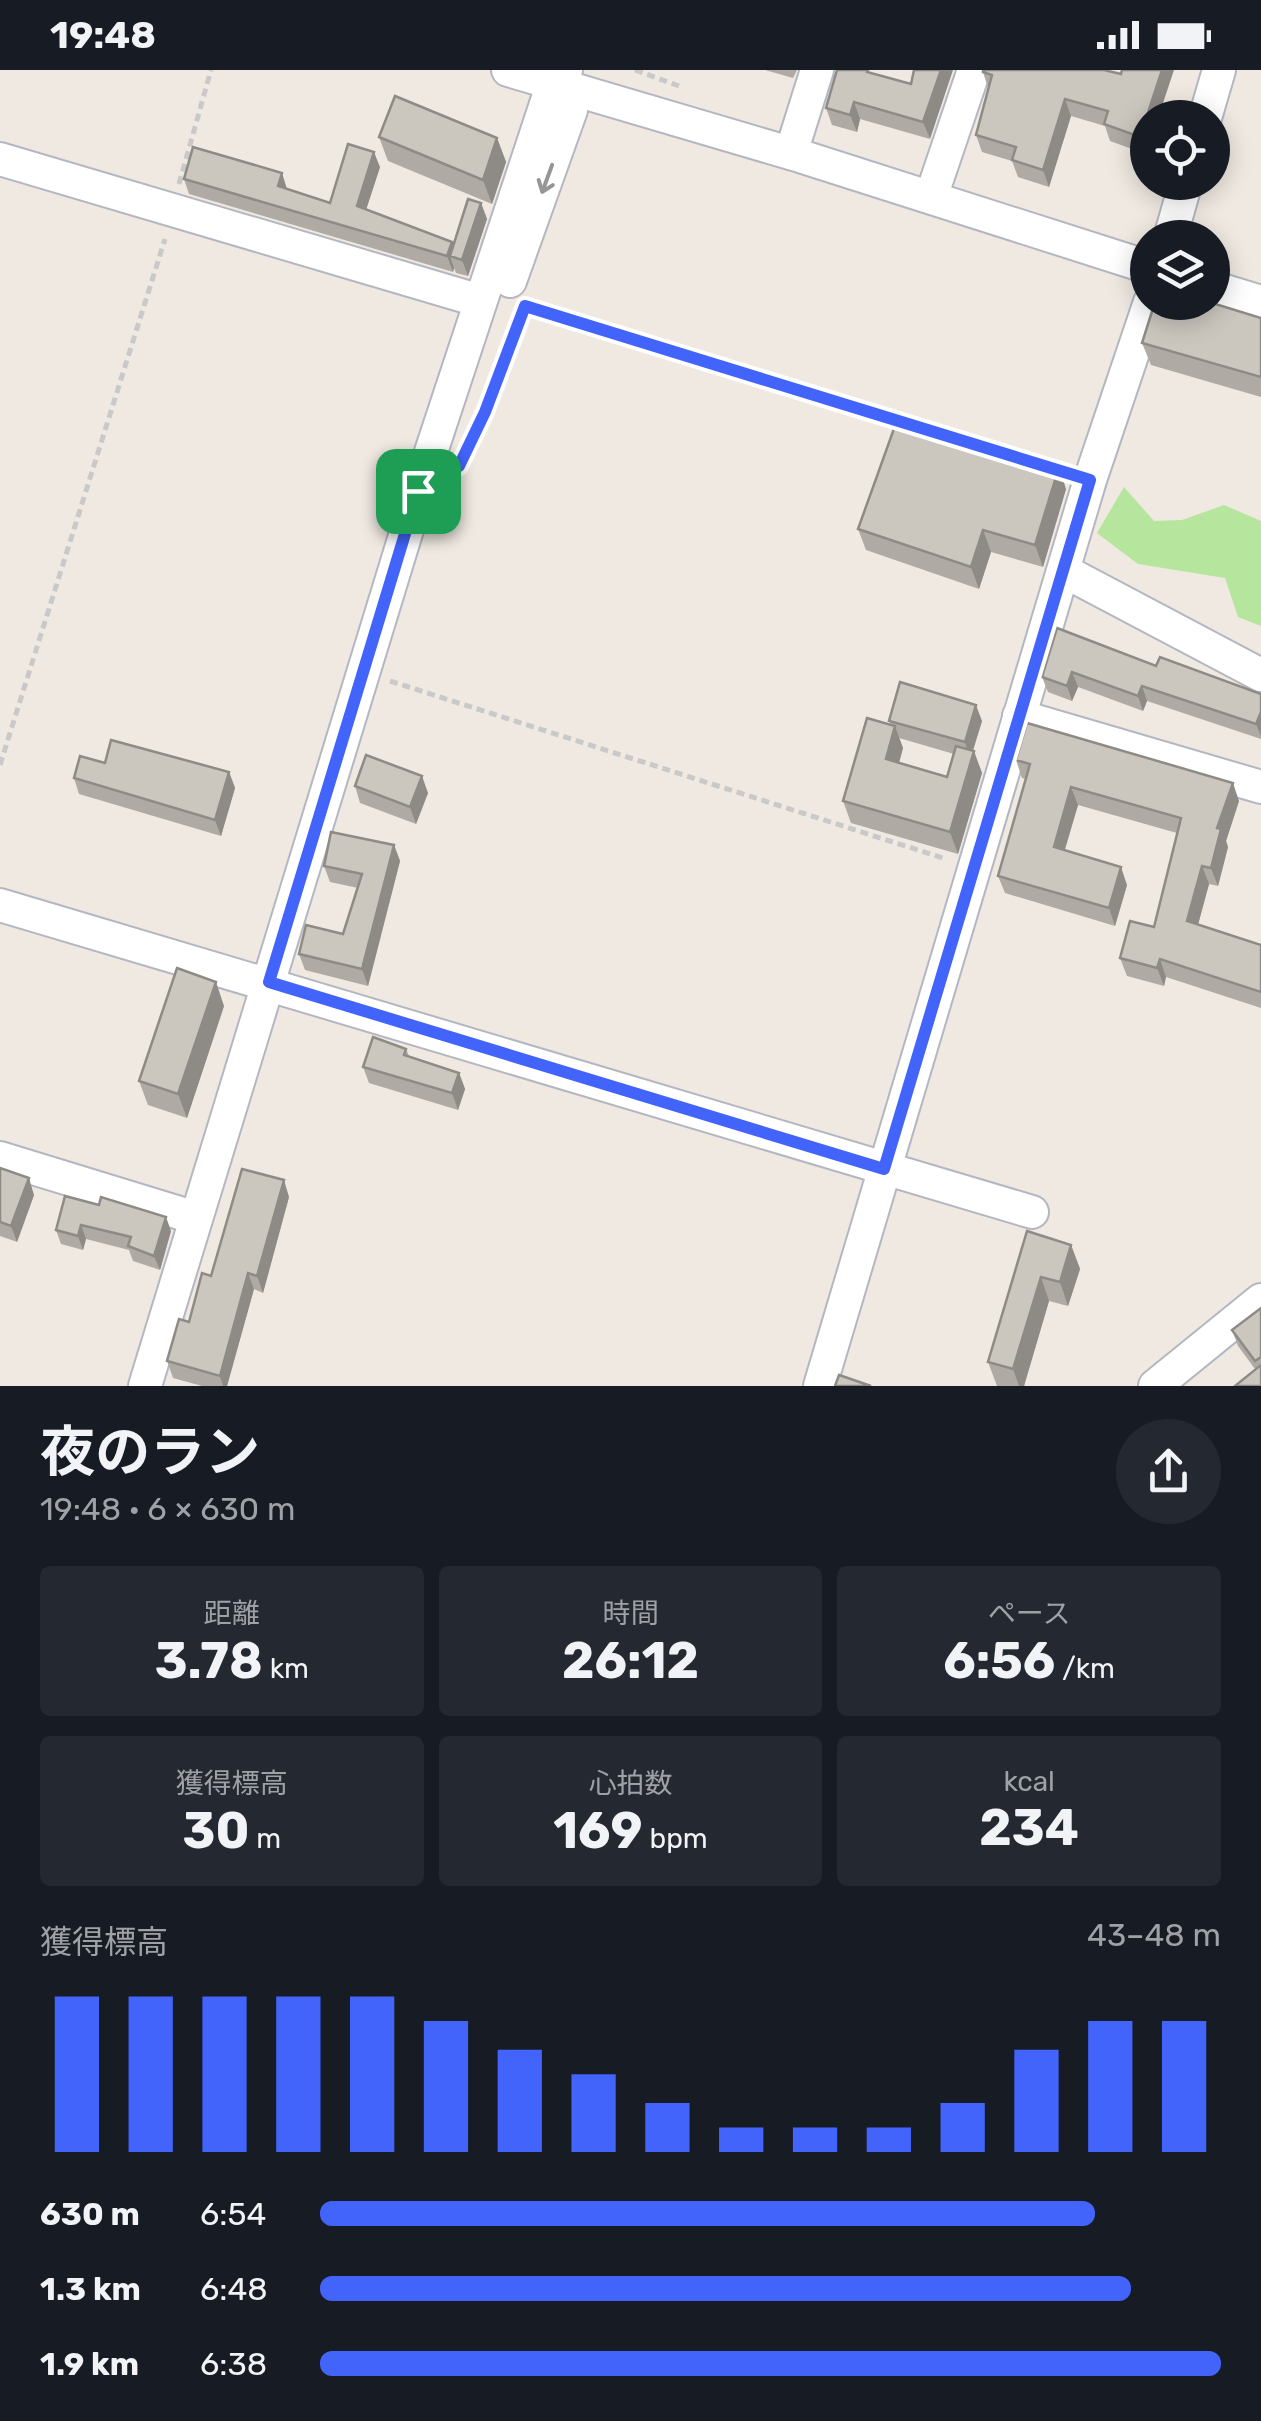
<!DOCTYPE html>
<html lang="ja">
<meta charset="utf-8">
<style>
:root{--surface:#171b24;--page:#242831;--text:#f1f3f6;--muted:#9ea1a6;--accent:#4264fb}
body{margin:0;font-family:Rubik,"Noto Sans JP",sans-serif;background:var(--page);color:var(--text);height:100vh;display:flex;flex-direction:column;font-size:38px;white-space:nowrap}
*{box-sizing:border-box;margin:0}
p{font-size:32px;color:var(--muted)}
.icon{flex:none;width:55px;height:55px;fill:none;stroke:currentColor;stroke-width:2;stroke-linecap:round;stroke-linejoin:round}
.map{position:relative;height:1316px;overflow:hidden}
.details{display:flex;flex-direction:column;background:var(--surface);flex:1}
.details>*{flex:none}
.fabs{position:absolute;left:1130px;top:30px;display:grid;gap:20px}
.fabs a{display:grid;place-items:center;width:100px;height:100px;border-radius:50%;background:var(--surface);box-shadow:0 5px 25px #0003;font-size:50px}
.pin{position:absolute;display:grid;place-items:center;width:85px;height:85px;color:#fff;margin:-42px;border-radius:20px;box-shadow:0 5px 15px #0006}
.round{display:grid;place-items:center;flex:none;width:105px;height:105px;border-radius:52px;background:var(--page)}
.summary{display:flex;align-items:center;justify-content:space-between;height:170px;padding:0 40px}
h1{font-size:55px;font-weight:700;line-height:75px}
.figures{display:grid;grid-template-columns:repeat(3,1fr);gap:15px;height:170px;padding:10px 40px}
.figures div{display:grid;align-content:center;border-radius:10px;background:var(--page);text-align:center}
.figures b{font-size:50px;font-weight:700}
.figures small{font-size:28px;font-weight:400}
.figures p{font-size:28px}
.chart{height:280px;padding:20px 40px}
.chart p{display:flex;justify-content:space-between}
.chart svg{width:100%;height:180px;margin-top:10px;stroke:var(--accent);stroke-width:6}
ul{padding:0 40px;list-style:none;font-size:32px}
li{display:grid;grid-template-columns:160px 120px 1fr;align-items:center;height:75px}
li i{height:25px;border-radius:12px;background:var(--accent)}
.status{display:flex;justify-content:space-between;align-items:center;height:70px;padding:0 50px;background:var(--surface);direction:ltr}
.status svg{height:28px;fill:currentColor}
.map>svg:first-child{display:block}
.green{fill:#b6e59e}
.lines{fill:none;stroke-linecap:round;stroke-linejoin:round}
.street-casing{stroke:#b4b7c1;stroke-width:36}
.path{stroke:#c9c9c9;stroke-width:5;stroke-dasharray:8 5;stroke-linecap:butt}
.street{stroke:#fff;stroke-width:32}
.wall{fill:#afaba4;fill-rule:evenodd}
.shaded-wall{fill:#8e8b86}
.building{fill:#cbc7bf;stroke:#8e8b86;stroke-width:2.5}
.oneway{stroke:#969696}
.route-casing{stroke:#fff;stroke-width:20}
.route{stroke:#4264fb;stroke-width:12}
</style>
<div class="status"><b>19:48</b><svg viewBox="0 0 49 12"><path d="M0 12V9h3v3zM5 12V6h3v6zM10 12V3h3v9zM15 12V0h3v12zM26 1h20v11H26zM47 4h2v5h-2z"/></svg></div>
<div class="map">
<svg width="1261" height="1316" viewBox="0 0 1261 1316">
<rect width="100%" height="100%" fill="#efe9e1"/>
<!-- green -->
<path class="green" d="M1124,417L1154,451L1182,450L1224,435L1261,451V556L1238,547L1225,508L1138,494L1097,463Z"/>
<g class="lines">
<defs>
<g id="street">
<path d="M508,0L800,86L1148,197"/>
<path d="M1205,48L1219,0"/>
<path d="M791,83L817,0"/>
<path d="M0,89L467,227"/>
<path d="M931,127L974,0"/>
<path d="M1170,168L1186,112"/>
<path d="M510,211L571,40L560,19"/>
<path d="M1212,217L1261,232"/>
<path d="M1064,501L1261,605"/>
<path d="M1019,646L1261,717"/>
<path d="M0,835L1032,1142"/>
<path d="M0,1088L196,1148"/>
<path d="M145,1316L428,391L548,28L560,19L566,0"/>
<path d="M820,1316L1090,410L1150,232"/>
<path d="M1155,1316L1261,1230"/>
</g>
</defs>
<!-- street casing -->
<use href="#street" class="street-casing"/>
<!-- path -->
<g class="path">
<path d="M635,0L679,16"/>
<path d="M179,114L211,0"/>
<path d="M525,236L1021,388"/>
<path d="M463,387L525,235"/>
<path d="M390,611L946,789"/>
<path d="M0,695L165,169"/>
</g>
<!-- street -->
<use href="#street" class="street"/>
</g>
<!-- wall -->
<g class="wall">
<path d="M765,0H797L793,8Z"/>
<path d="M983,2L1148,48L1146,84L1110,71L1105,56L1071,46L1049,117L1018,107L1012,91L982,82L976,65L988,18Z"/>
<path d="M878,4L911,14L930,69L860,49L857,62L832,55L826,38Z"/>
<path d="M379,67L497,68L506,92L492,134L388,91Z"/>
<path d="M380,97L366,140L454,175L481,133L487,149L468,206L456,203L454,198L453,202L189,124L184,109L287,119L330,133Z"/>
<path d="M1261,248V327L1151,295L1142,273Z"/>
<path d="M1066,419L1043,497L991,482L979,519L866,480L858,459Z"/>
<path d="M1057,558L1156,596L1261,624V669L1147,631L1143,641L1078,617L1072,631L1048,622L1042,607Z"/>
<path d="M889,651H982L973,681L982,703L958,784L851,753L843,731L891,655ZM899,668L954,684L947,707L899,693L903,678Z"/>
<path d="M1016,690L1239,731L1226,771L1228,777L1218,816L1209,814L1198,855L1261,875V938L1166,907L1164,916L1127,906L1120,888L1154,857L1177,763L1078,735L1065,780L1127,815L1115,856L1005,823L998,806L1026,709L1022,708Z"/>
<path d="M105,693L229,702L235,718L221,766L79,724L74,708Z"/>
<path d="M355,716L428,723L416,754L360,733Z"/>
<path d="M394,775L400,791L368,916L305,900L299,884L343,864L358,818L330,812L324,796Z"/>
<path d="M224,936L187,1048L148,1035L139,1011Z"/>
<path d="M406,979L409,986L459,1003L465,1019L458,1040L369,1013L363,997Z"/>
<path d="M0,1098L34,1125L17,1172L0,1166Z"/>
<path d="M65,1126L171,1161L160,1200L133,1191L129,1180L86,1169L83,1180L61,1174L56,1160Z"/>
<path d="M289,1127L263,1223L254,1219L227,1316H202L173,1308L167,1291L189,1252L211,1206Z"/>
<path d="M1027,1161L1071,1175L1080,1199L1068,1236L1049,1231L1024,1316H997L988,1292Z"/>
<path d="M1261,1238V1316L1255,1299L1238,1276L1232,1260Z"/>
</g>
<!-- shaded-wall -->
<g class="shaded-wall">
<path d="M941,0H953L930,69L923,52Z"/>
<path d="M1162,0H1174L1158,48H1148L1146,84L1140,67Z"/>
<path d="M1065,29L1071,46L1049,117L1043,100Z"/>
<path d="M854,32L860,49L857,62L850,45Z"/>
<path d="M497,68L506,92L492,134L483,110Z"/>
<path d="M374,82L380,97L362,152L357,136Z"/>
<path d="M282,103L287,119L278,116Z"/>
<path d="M481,133L487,149L468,206L462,190Z"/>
<path d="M452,172L458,188L450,186L454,198L453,202L447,186Z"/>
<path d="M1059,397L1066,419L1043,497L1035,475Z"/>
<path d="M983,460L991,482L979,519L971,497Z"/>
<path d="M1072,602L1078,617L1072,631L1067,616Z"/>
<path d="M1142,616L1147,631L1143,641L1138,626Z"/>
<path d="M976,635L982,651L970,689L965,672Z"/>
<path d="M1261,642V666L1256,654Z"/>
<path d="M895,656L903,678L894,711L886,689Z"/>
<path d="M974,681L982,703L958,784L950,762Z"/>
<path d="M229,702L235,718L221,766L215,750Z"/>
<path d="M422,706L428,723L416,754L410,737Z"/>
<path d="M1233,713L1239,731L1226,771L1228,777L1218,816L1211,798L1217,758Z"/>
<path d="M1071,717L1078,735L1060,795L1054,777Z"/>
<path d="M394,775L400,791L368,916L362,899Z"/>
<path d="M1202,796L1209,814L1194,869L1187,851Z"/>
<path d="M1121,797L1127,815L1115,856L1109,838Z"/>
<path d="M1160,889L1166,907L1164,916L1157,898Z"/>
<path d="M216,912L224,936L187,1048L178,1024Z"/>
<path d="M459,1003L465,1019L458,1040L452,1023Z"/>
<path d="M29,1108L34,1125L17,1172L11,1156Z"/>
<path d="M284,1110L289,1127L263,1223L257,1206Z"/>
<path d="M166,1147L171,1161L160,1200L154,1186Z"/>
<path d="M81,1155L86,1169L83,1180L78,1166Z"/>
<path d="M1071,1175L1080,1199L1068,1236L1060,1212Z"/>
<path d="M248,1203L254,1219L227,1316H223L220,1306Z"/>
<path d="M1041,1207L1049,1231L1024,1316H1019L1013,1299Z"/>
</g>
<!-- building -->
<g class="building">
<path d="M837,0H868L867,2L911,14L914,0H941L923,52L854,32L850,45L826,38Z"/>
<path d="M983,0H1104L1121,4L1122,0H1162L1140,67L1104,54L1108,41L1065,29L1043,100L1012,90L1016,77L976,65L992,5L983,2Z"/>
<path d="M395,26L497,68L483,110L379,67Z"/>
<path d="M348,74L374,82L357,136L452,172L447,186L184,109L193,77L282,103L278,116L330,133Z"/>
<path d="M468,129L481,133L462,190L450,186Z"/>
<path d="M1155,232H1209L1261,248V307L1142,273Z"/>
<path d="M896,353L1014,390L1016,385L1059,397L1035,475L983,460L971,497L858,459Z"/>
<path d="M1057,558L1156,596L1160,587L1261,624V642L1256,654L1142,616L1138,626L1072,602L1067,616L1042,607Z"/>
<path d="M900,612L976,635L965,672L889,651Z"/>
<path d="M867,648L895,656L886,689L947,707L956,676L974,681L950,762L843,731Z"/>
<path d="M1027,653L1233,713L1217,758L1221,759L1211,798L1202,796L1187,851L1261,875V922L1160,889L1157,898L1120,888L1130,851L1154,857L1181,748L1071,717L1054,777L1121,797L1109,838L998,806L1030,694L1016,690Z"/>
<path d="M111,670L229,702L215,750L74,708L80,686L105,693Z"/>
<path d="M366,685L422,706L410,737L355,716Z"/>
<path d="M331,762L394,775L362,899L299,884L306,855L343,864L362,804L324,796Z"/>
<path d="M177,898L216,912L178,1024L139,1011Z"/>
<path d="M373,967L406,979L404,985L459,1003L452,1023L363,997Z"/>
<path d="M0,1098L29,1108L11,1156L0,1152Z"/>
<path d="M242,1099L284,1110L257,1206L248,1203L220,1306L167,1291L179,1249L189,1252L202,1203L211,1206Z"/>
<path d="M65,1126L99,1135L101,1127L166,1147L154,1186L128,1176L131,1167L81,1155L78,1166L56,1160Z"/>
<path d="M1027,1161L1071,1175L1060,1212L1041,1207L1013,1299L988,1292Z"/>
<path d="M1261,1238V1287L1255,1291L1232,1260Z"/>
<path d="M1261,1295V1316H1235Z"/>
<path d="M839,1305L871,1316H835Z"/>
</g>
<!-- one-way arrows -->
<defs><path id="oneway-shaft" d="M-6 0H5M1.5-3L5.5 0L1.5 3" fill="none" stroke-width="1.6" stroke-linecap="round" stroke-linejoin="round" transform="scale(2.5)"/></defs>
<use class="oneway" href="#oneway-shaft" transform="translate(547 109) rotate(110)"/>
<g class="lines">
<defs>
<path id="route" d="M525,236L1090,410L884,1099L269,912L418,421L459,396L485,342Z"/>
</defs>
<!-- route casing -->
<use href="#route" class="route-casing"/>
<!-- route -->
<use href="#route" class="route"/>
</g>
</svg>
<div class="fabs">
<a><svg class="icon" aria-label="locate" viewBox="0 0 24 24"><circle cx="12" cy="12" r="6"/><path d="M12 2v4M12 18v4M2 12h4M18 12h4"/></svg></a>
<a><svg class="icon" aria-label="layers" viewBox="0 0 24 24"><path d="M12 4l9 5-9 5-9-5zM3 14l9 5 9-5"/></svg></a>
</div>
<div class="pin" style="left:418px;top:421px;background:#1e9e55"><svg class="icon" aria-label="arrive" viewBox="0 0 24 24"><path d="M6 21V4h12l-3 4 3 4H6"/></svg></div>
</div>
<section class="details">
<div class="summary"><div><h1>夜のラン</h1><p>19:48 · 6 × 630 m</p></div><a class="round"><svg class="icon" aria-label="share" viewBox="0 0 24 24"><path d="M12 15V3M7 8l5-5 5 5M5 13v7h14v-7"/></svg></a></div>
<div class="figures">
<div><p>距離</p><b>3.78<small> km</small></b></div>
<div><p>時間</p><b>26:12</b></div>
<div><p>ペース</p><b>6:56<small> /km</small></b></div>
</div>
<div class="figures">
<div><p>獲得標高</p><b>30<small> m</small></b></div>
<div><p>心拍数</p><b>169<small> bpm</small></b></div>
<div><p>kcal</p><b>234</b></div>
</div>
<div class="chart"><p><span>獲得標高</span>43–48 m</p>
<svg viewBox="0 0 160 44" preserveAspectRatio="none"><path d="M5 44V6M15 44V6M25 44V6M35 44V6M45 44V6M55 44V12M65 44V19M75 44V25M85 44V32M95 44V38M105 44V38M115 44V38M125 44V32M135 44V19M145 44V12M155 44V12"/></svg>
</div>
<ul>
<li><b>630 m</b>6:54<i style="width:86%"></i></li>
<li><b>1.3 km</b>6:48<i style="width:90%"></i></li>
<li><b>1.9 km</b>6:38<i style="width:100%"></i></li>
</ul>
</section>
